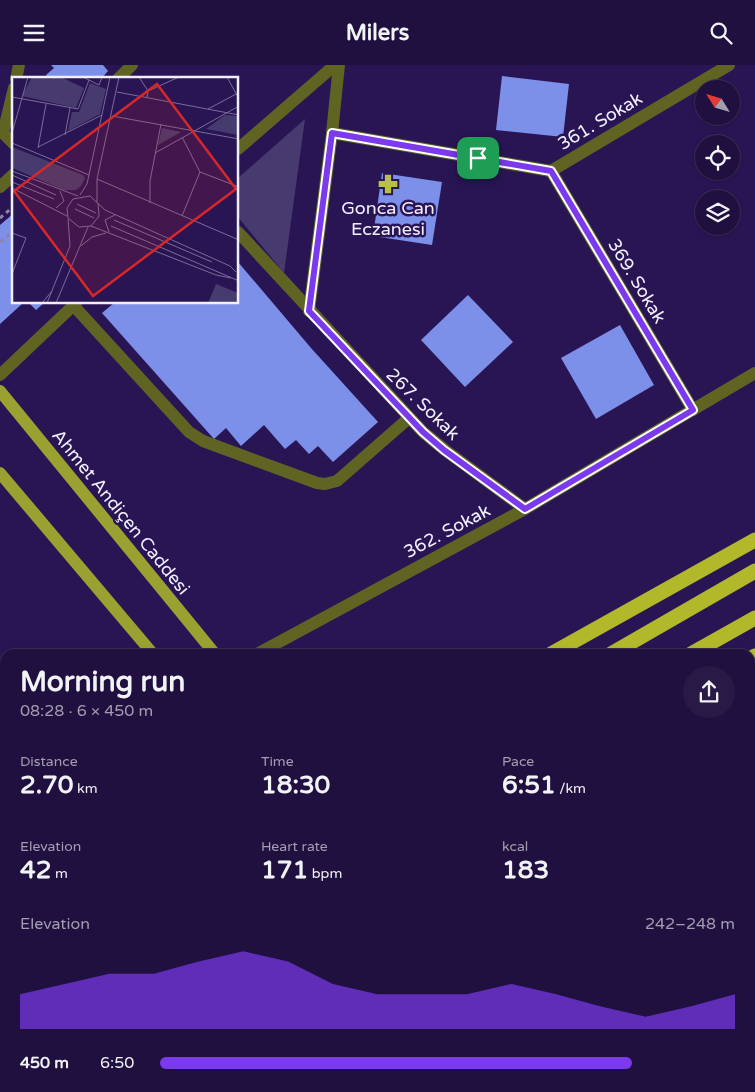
<!DOCTYPE html>
<meta charset="utf-8">
<style>
:root{--surface:#20103f;--page:#281946;--text:#f1f3f6;--muted:#a29db0;--line:#3d3059;--accent:#7c3aed}
body{margin:0;font-family:"Varela Round",sans-serif;background:var(--page);color:var(--text);height:100vh;display:flex;flex-direction:column;font-size:19px;white-space:nowrap}
*{box-sizing:border-box;margin:0}
p{font-size:16px;color:var(--muted)}
.icon{flex:none;width:28px;height:28px;fill:none;stroke:currentColor;stroke-width:2;stroke-linecap:round;stroke-linejoin:round}
.map{position:relative;flex:1;overflow:hidden}
.sheet{position:absolute;left:0px;top:584px;width:755px;height:444px;display:flex;flex-direction:column;background:var(--surface);border-radius:15px 15px 0 0;box-shadow:0 1px 4px #0004,0 0 0 1px var(--line)}
.sheet>*{flex:none}
.needle{width:32px;rotate:307deg}
.tools{position:absolute;left:695px;top:15px;display:grid;gap:10px}
.tools a{display:grid;place-items:center;width:45px;height:45px;border-radius:50%;background:var(--surface);box-shadow:0 1px 4px #0004,0 0 0 1px var(--line);font-size:25px}
.pin{position:absolute;display:grid;place-items:center;width:42px;height:42px;color:#fff;margin:-21px;border-radius:10px;box-shadow:0 2px 8px #0006}
.round{display:grid;place-items:center;flex:none;width:52px;height:52px;border-radius:26px;background:var(--page)}
.summary{display:flex;align-items:center;justify-content:space-between;height:85px;padding:0 20px}
h1{font-size:28px;font-weight:700;line-height:38px}
.stats{display:grid;grid-template-columns:repeat(3,1fr);gap:8px;height:85px;padding:5px 20px}
.stats div{display:grid;align-content:center}
.stats b{font-size:25px;font-weight:700}
.stats small{font-size:14px;font-weight:400}
.stats p{font-size:14px}
.chart{height:140px;padding:10px 20px}
.chart p{display:flex;justify-content:space-between}
.chart svg{width:100%;height:90px;margin-top:5px;fill:var(--accent);opacity:.7}
ul{padding:0 20px;list-style:none;font-size:16px}
li{display:grid;grid-template-columns:80px 60px 1fr;align-items:center;height:38px}
li i{height:12px;border-radius:6px;background:var(--accent)}
header{display:flex;justify-content:space-between;align-items:center;height:65px;padding:0 20px;background:var(--surface);font-size:22px;font-weight:700}
.map>svg:first-child{display:block}
.green{fill:#463a6f}
.building{fill:#7c90ea}
.lines{fill:none;stroke-linecap:round;stroke-linejoin:round}
.path{stroke:#8e83aa;stroke-width:3;stroke-dasharray:4 4;stroke-linecap:butt}
.minor{stroke:#606423;stroke-width:12}
.major{stroke:#9aa131;stroke-width:12}
.highway{stroke:#b1b92a;stroke-width:15}
.route-casing{stroke:#fff;stroke-width:10}
.route{stroke:#7c3aed;stroke-width:6}
.labels{text-anchor:middle;stroke-width:5;stroke-linejoin:round;paint-order:stroke}
.street-label{font-size:18px;fill:#f1efff;stroke:#2a1554}
.poi-label{font-size:18px;fill:#f1efff;stroke:#2a1554}
.inset-road{fill:none;stroke:#7a6c98;stroke-width:1}
.view{fill:#d62828;fill-opacity:0.15;stroke:#d62828;stroke-width:2.5}
.inset-edge{fill:none;stroke:#f1efff;stroke-width:2.5}
</style>
<header><svg class="icon" aria-label="menu" viewBox="0 0 24 24"><path d="M4 6h16M4 12h16M4 18h16"/></svg>Milers<svg class="icon" aria-label="search" viewBox="0 0 24 24"><circle cx="10" cy="10" r="6"/><path d="M15 15l6 6"/></svg></header>
<div class="map">
<svg width="755" height="1027" viewBox="0 0 755 1027">
<rect width="100%" height="100%" fill="#2a1554"/>
<!-- green -->
<g class="green">
<path d="M305,54L284,208L238,152V113Z"/>
<path d="M5,749V885L0,888V752Z"/>
</g>
<!-- building -->
<g class="building">
<path d="M51,0H103L108,6L101,14H50L46,10L54,3Z"/>
<path d="M502,11L569,19L563,72L496,65Z"/>
<path d="M382,108L442,117L432,180L373,171Z"/>
<path d="M14,148V238H23L0,259V160Z"/>
<path d="M238,197L311,283L378,357L333,397L318,381L309,389L296,375L285,384L264,360L241,381L226,363L214,374L102,248L114,238H238Z"/>
<path d="M468,230L513,277L465,322L421,275Z"/>
<path d="M29,238H44L36,245Z"/>
<path d="M620,260L654,320L596,354L561,293Z"/>
</g>
<g class="lines">
<!-- path -->
<g class="path">
<path d="M0,153L14,141"/>
<path d="M0,177L14,166"/>
<path d="M0,800L5,799"/>
<path d="M0,861L5,859"/>
</g>
<!-- minor -->
<g class="minor">
<path d="M16,14L19,0"/>
<path d="M118,14L132,0"/>
<path d="M0,67L3,68L14,79"/>
<path d="M3,68L14,23"/>
<path d="M332,68L551,106L729,0"/>
<path d="M238,84L335,0"/>
<path d="M551,106L693,345"/>
<path d="M0,122L14,109"/>
<path d="M238,167L423,367L445,385L525,444"/>
<path d="M73,240L189,367L203,376L317,418L325,419L337,416L409,353"/>
<path d="M309,246L332,68L339,0"/>
<path d="M0,310L76,238"/>
<path d="M257,589L525,444L755,308"/>
<path d="M0,731L5,728"/>
<path d="M481,1022L484,1027"/>
<path d="M547,1022L550,1027"/>
</g>
<!-- major -->
<g class="major">
<path d="M0,326L215,589"/>
<path d="M0,408L153,589"/>
</g>
<!-- highway -->
<g class="highway">
<path d="M551,589L755,475"/>
<path d="M611,589L755,506"/>
<path d="M691,589L755,553"/>
<path d="M750,594L755,591"/>
<path d="M0,908L5,905"/>
<path d="M0,937L5,934"/>
<path d="M0,974L5,971"/>
<path d="M0,1014L5,1011"/>
</g>
</g>
<g class="lines">
<defs>
<path id="route" d="M332,68L551,106L693,345L525,444L444,385L423,367L309,246Z"/>
</defs>
<!-- route casing -->
<use href="#route" class="route-casing"/>
<!-- route -->
<use href="#route" class="route"/>
</g>
<!-- icons -->
<defs>
<symbol id="pharmacy-bare" viewBox="-9 -9 18 18"><path d="M-2-6h4v4h4v4h-4v4h-4v-4h-4v-4h4Z" fill="#b9c046" stroke="#2a1554" stroke-width="2.5" paint-order="stroke"/></symbol>
</defs>
<g fill-rule="evenodd">
<use href="#pharmacy-bare" x="374" y="105" width="28" height="28"/>
</g>
<g class="labels">
<!-- street labels -->
<g class="street-label">
<text transform="translate(600 56) rotate(-31)" y="6">361. Sokak</text>
<text transform="translate(637 216) rotate(59)" y="6">369. Sokak</text>
<text transform="translate(423 339) rotate(44)" y="6">267. Sokak</text>
<text transform="translate(121 447) rotate(51)" y="6">Ahmet Andiçen Caddesi</text>
<text transform="translate(447 466) rotate(-28)" y="6">362. Sokak</text>
</g>
<!-- poi labels -->
<g class="poi-label">
<text x="388" y="149">Gonca Can<tspan x="388" dy="21">Eczanesi</tspan></text>
</g>
</g>
<!-- overview -->
<g transform="translate(12 12)">
<rect width="226" height="226" fill="#2a1554"/>
<path d="M20,0H49L72,11L64,31L10,19ZM78,6L94,12L88,37L56,54L60,35H67ZM213,38L226,39V58L194,52ZM150,51L169,55L146,68ZM0,70L71,98L73,101L69,109L64,113H52L0,91ZM204,207L226,216V226H196Z" fill="#463a6f"/>
<path class="inset-road" d="M71,0L87,8L90,0M127,0L136,14L135,21M215,0L227,22M136,14L167,0M105,15L227,38M0,20L66,32L77,3M196,32L224,17M100,39L227,62M0,56L16,0M53,58L58,31M170,60L188,95L227,110M0,66L77,98M26,70L90,38M26,71L34,27M143,76L227,29M0,94L66,119M0,98L44,118M85,102L227,163M0,105L42,122M0,111L55,139M68,118L75,107L98,0M85,125V102L107,0M86,126L87,139L79,149L67,150L56,141L55,131L61,122L78,119L93,133L218,189L224,195M138,126V104L149,47M65,127L84,136M44,131L52,124L48,114M63,132L82,141M170,139L188,95M102,143L200,185M79,149L204,198L219,201M99,149L227,204M97,155L93,143L103,138M0,156L14,161L0,197M69,169L80,160L94,156M30,226L40,214M35,226L58,169L56,142M44,226L76,150"/>
<path class="view" d="M145,7L224,112L81,219L2,114Z"/>
<rect width="226" height="226" class="inset-edge"/>
</g>
</svg>
<div class="tools">
<a><svg class="needle" viewBox="-14 -14 28 28"><path d="M0-13l5 13h-10z" fill="#e53935"/><path d="M0 13l5-13h-10z" fill="#a29db0"/></svg></a>
<a><svg class="icon" aria-label="locate" viewBox="0 0 24 24"><circle cx="12" cy="12" r="6"/><path d="M12 2v4M12 18v4M2 12h4M18 12h4"/></svg></a>
<a><svg class="icon" aria-label="layers" viewBox="0 0 24 24"><path d="M12 4l9 5-9 5-9-5zM3 14l9 5 9-5"/></svg></a>
</div>
<div class="pin" style="left:478px;top:93px;background:#1e9e55"><svg class="icon" aria-label="arrive" viewBox="0 0 24 24"><path d="M6 21V4h12l-3 4 3 4H6"/></svg></div>
<section class="sheet">
<div class="summary"><div><h1>Morning run</h1><p>08:28 · 6 × 450 m</p></div><a class="round"><svg class="icon" aria-label="share" viewBox="0 0 24 24"><path d="M12 15V3M7 8l5-5 5 5M5 13v7h14v-7"/></svg></a></div>
<div class="stats">
<div><p>Distance</p><b>2.70<small> km</small></b></div>
<div><p>Time</p><b>18:30</b></div>
<div><p>Pace</p><b>6:51<small> /km</small></b></div>
</div>
<div class="stats">
<div><p>Elevation</p><b>42<small> m</small></b></div>
<div><p>Heart rate</p><b>171<small> bpm</small></b></div>
<div><p>kcal</p><b>183</b></div>
</div>
<div class="chart"><p><span>Elevation</span>242–248 m</p>
<svg viewBox="0 0 160 44" preserveAspectRatio="none"><path d="M0 44V27L10 22L20 17L30 17L40 11L50 6L60 11L70 22L80 27L90 27L100 27L110 22L120 27L130 33L140 38L150 33L160 27V44z"/></svg>
</div>
<ul>
<li><b>450 m</b>6:50<i style="width:82%"></i></li>
</ul>
</section>
</div>
